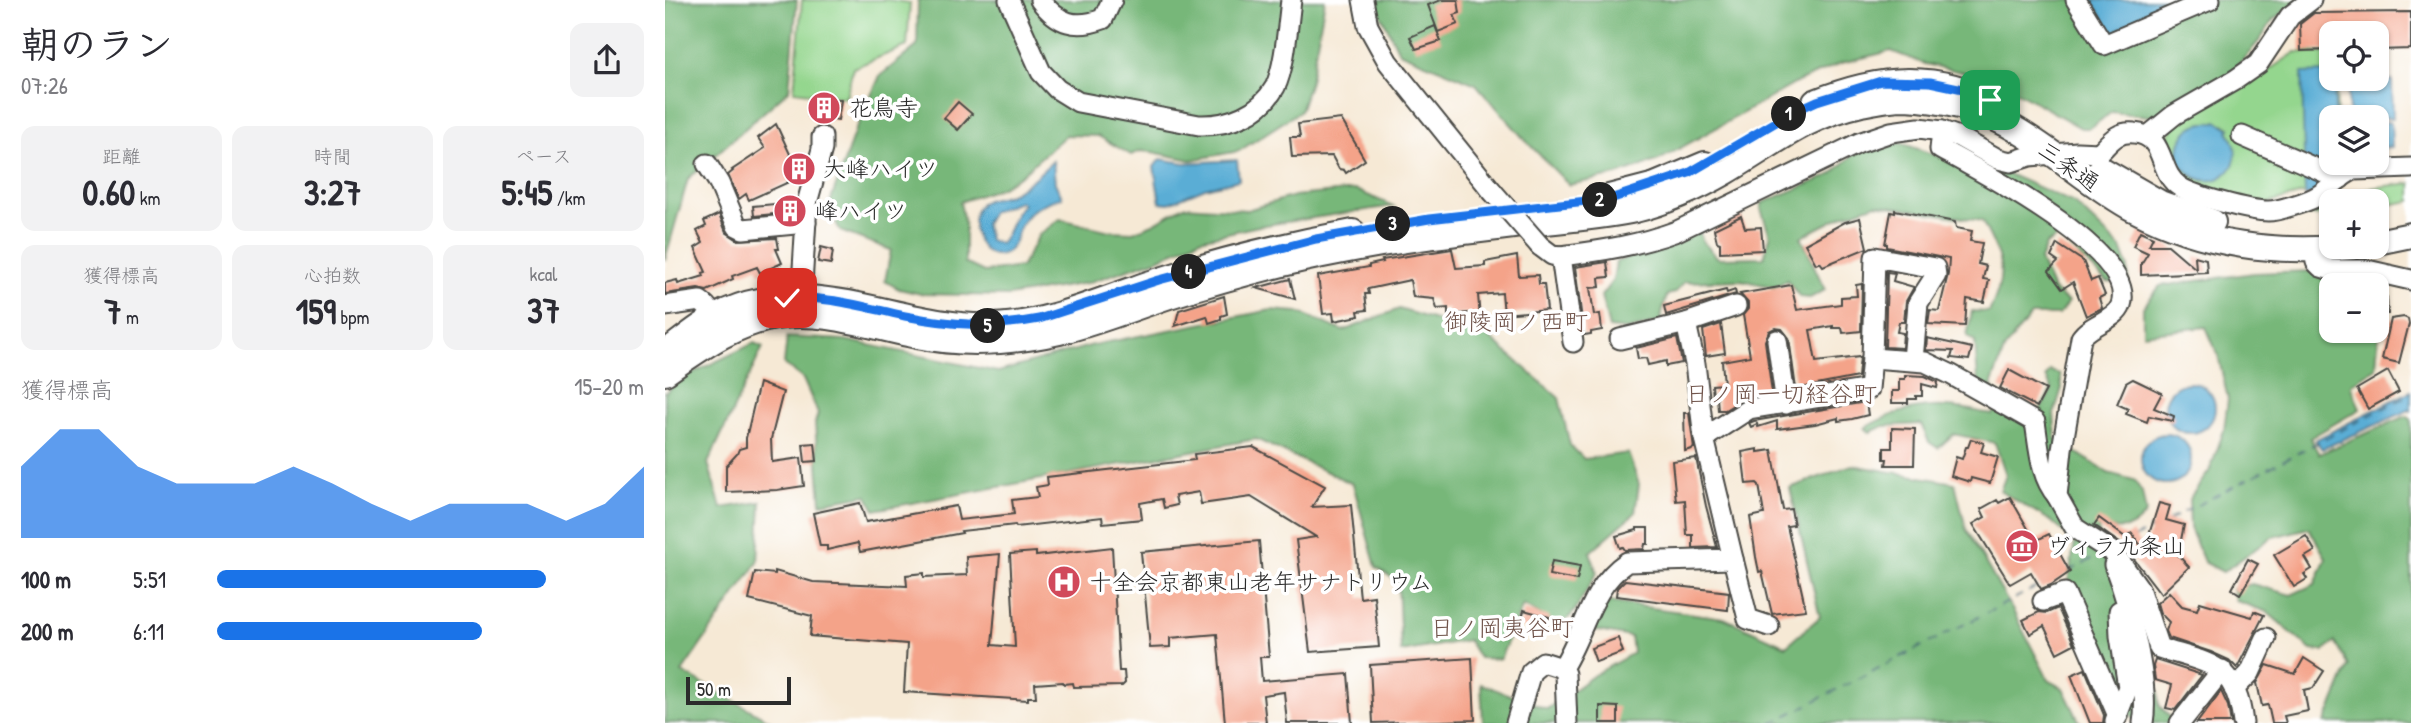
<!DOCTYPE html>
<html lang="ja">
<meta charset="utf-8">
<style>
:root{--surface:#fff;--page:#f2f2f3;--text:#2b2b33;--muted:#7c7c81;--accent:#1a73e8}
body{margin:0;font-family:"Patrick Hand","Klee One",sans-serif;background:var(--page);color:var(--text);height:100vh;display:flex;flex-direction:column;font-size:26px;white-space:nowrap}
*{box-sizing:border-box;margin:0}
p{font-size:23px;color:var(--muted)}
.icon{flex:none;width:38px;height:38px;fill:none;stroke:currentColor;stroke-width:2;stroke-linecap:round;stroke-linejoin:round}
.map{position:relative;flex:1;overflow:hidden}
.panel{display:flex;flex-direction:column;background:var(--surface);width:665px}
.panel>*{flex:none}
.buttons{position:absolute;left:1654px;top:21px;display:grid;gap:14px}
.buttons a{display:grid;place-items:center;width:70px;height:70px;border-radius:14px;background:var(--surface);box-shadow:0 2px 5px #0004;font-size:35px}
.scale{position:absolute;left:21px;bottom:18px;width:105px;box-sizing:border-box;padding-left:7px;border:4px solid #2b2b2b;border-top:0;font-size:19px;line-height:24px;white-space:nowrap;color:#2b2b2b;-webkit-text-stroke:5px #fff;paint-order:stroke}
.pin{position:absolute;display:grid;place-items:center;width:60px;height:60px;color:#fff;margin:-30px;border-radius:14px;box-shadow:0 4px 10px #0006}
.km{position:absolute;width:35px;height:35px;margin:-18px;border-radius:50%;background:#222;color:#fff;font-size:19px;line-height:35px;text-align:center}
.round{display:grid;place-items:center;flex:none;width:74px;height:74px;border-radius:14px;background:var(--page)}
.head{display:flex;align-items:center;justify-content:space-between;height:119px;padding:0 21px}
h1{font-size:38px;font-weight:800;line-height:52px}
.figures{display:grid;grid-template-columns:repeat(3,1fr);gap:10px;height:119px;padding:7px 21px}
.figures div{display:grid;align-content:center;border-radius:14px;background:var(--page);text-align:center}
.figures b{font-size:35px;font-weight:800}
.figures small{font-size:19px;font-weight:400}
.figures p{font-size:19px}
.chart{height:196px;padding:14px 21px}
.chart p{display:flex;justify-content:space-between}
.chart svg{width:100%;height:126px;margin-top:7px;fill:var(--accent);opacity:.7}
ul{padding:0 21px;list-style:none;font-size:23px}
li{display:grid;grid-template-columns:112px 84px 1fr;align-items:center;height:52px}
li i{height:18px;border-radius:9px;background:var(--accent)}
main{display:flex;flex:1;min-height:0}
.map>svg:first-child{display:block}
.green{fill:#94d68e;stroke:#60805c;stroke-width:2;fill-rule:evenodd}
.forest{fill:#77b779;stroke:#517152;stroke-width:2}
.water{fill:#5aadd5;stroke:#426c80;stroke-width:2;fill-rule:evenodd}
.lines{fill:none;stroke-linecap:round;stroke-linejoin:round}
.ferry{stroke:#3e5f6f;stroke-width:2;stroke-dasharray:9 7;stroke-linecap:butt}
.building{fill:#f4a389}
.minor-casing{stroke:#494844;stroke-width:23}
.major-casing{stroke:#494844;stroke-width:28}
.minor{stroke:#fff;stroke-width:19}
.major{stroke:#fff;stroke-width:24}
.minor-bridge-casing{stroke:#494844;stroke-width:23;stroke-linecap:butt}
.minor-bridge{stroke:#fff;stroke-width:19}
.route-casing{stroke:#fff;stroke-width:14}
.route{stroke:#1a73e8;stroke-width:9}
.labels{text-anchor:middle;stroke-width:7;stroke-linejoin:round;paint-order:stroke}
.poi-label{font-size:23px;fill:#2b2b2b;stroke:#fff;text-anchor:start}
.street-label{font-size:23px;fill:#2b2b2b;stroke:#fff}
.neighbourhood-label{font-size:24px;fill:#71554c;stroke:#fff}
</style>
<main>
<section class="panel">
<div class="head"><div><h1>朝のラン</h1><p>07:26</p></div><a class="round"><svg class="icon" aria-label="share" viewBox="0 0 24 24"><path d="M12 15V3M7 8l5-5 5 5M5 13v7h14v-7"/></svg></a></div>
<div class="figures">
<div><p>距離</p><b>0.60<small> km</small></b></div>
<div><p>時間</p><b>3:27</b></div>
<div><p>ペース</p><b>5:45<small> /km</small></b></div>
</div>
<div class="figures">
<div><p>獲得標高</p><b>7<small> m</small></b></div>
<div><p>心拍数</p><b>159<small> bpm</small></b></div>
<div><p>kcal</p><b>37</b></div>
</div>
<div class="chart"><p><span>獲得標高</span>15–20 m</p>
<svg viewBox="0 0 160 44" preserveAspectRatio="none"><path d="M0 44V19L10 6L20 6L30 19L40 25L50 25L60 25L70 19L80 25L90 32L100 38L110 32L120 32L130 32L140 38L150 32L160 19V44z"/></svg>
</div>
<ul>
<li><b>100 m</b>5:51<i style="width:77%"></i></li>
<li><b>200 m</b>6:11<i style="width:62%"></i></li>
</ul>
</section>
<div class="map">
<svg width="1746" height="723" viewBox="0 0 1746 723">
<rect width="100%" height="100%" fill="#fff"/>
<filter id="ink" filterUnits="userSpaceOnUse"><feTurbulence type="fractalNoise" baseFrequency=".0143" numOctaves="2"/><feDisplacementMap in="SourceGraphic" scale="14" xChannelSelector="R" yChannelSelector="G"/><feConvolveMatrix kernelMatrix="1 2 1 2 8 2 1 2 1" color-interpolation-filters="sRGB"/></filter>
<filter id="wash" filterUnits="userSpaceOnUse"><feTurbulence type="fractalNoise" baseFrequency=".00686" numOctaves="4" result="noise"/><feDisplacementMap in="SourceGraphic" scale="28" xChannelSelector="R" yChannelSelector="G"/><feGaussianBlur stdDeviation="1.57" result="paint"/><feColorMatrix in="noise" values="0 0 0 0 0 0 0 0 0 0 0 0 0 0 0 0 0 1.4 0 .05"/><feComposite in="paint" operator="in"/></filter>
<g filter="url(#wash)">
<rect width="100%" height="100%" fill="#f6e9d5"/>
<!-- green -->
<g class="green">
<path d="M137,0H224L245,3L242,46L188,68L181,98L129,91Z"/>
<path d="M1631,52L1666,53V79H1671L1672,117H1666V163H1673L1674,174L1645,192L1597,205L1521,184L1508,171L1504,154L1503,135L1515,118L1598,74ZM1538,123L1559,124L1565,128L1563,131L1568,138L1539,181L1524,175L1529,126Z"/>
<path d="M1746,183V201L1712,207V201H1666V215L1638,216V210C1664,191 1714,187 1746,183Z"/>
</g>
<!-- forest -->
<g class="forest">
<path d="M0,0H132L124,90L23,179L0,260Z"/>
<path d="M253,0H660L645,81L635,111L574,151L526,160L487,152L475,151L466,155L433,136L401,135L357,174L337,187L295,202L300,227V263L319,272L356,267L374,235L395,219L445,231L468,232L488,224L519,206L582,210L629,196L691,190L728,206L594,226L535,239L493,259L422,283L343,296L256,294L234,289L220,281L226,250L175,231L164,206L190,130L215,76L252,46Z"/>
<path d="M709,0H1427L1448,33L1499,0H1635L1608,20L1595,40L1564,76L1491,117L1447,112L1425,128H1416L1330,79L1260,64L1226,51L1176,63L1135,81L994,160L952,175L904,185L860,140L811,84L734,52Z"/>
<path d="M1236,143L1270,155L1332,169L1409,203L1456,248L1463,267V284L1442,282L1393,236L1381,245L1375,260L1388,290L1403,302L1394,315H1366L1340,348L1326,386L1348,418L1374,412L1387,389L1381,377L1385,371L1395,374L1397,388L1389,414L1391,439L1443,473L1469,480L1477,492L1481,513C1465,535 1456,527 1433,528L1439,560L1466,594L1484,683L1494,692V705L1510,723H1473L1464,713L1444,684L1402,587L1410,542L1386,521L1335,491L1341,475L1330,443L1289,434L1273,448L1264,442L1256,424L1219,426L1205,432L1200,428C1241,403 1282,402 1327,415L1333,407L1313,380L1310,342L1302,336L1307,311L1324,312C1344,273 1336,258 1317,221L1211,204L1179,215L1136,237L1160,290L1145,298L1135,297L1122,280L1109,287L1076,280L1019,282L1010,293L1002,295L995,322L962,330L944,328L936,296L948,280L951,262L1034,230L1038,242L1053,258L1099,257L1105,236L1096,209L1097,203L1166,175L1189,154L1207,146Z"/>
<path d="M1644,271L1660,279L1699,284L1666,285V331H1712V325L1714,326L1711,368L1686,385L1695,409L1645,438L1654,454L1741,416L1746,419V723H1660L1684,666L1670,642L1659,651L1646,650L1602,612L1571,601L1567,588L1587,584L1626,595L1650,584L1661,558L1644,528L1607,537L1558,572L1539,562L1525,528L1524,499L1545,470L1559,430L1563,399L1553,355L1541,327L1478,334V307L1495,286L1589,273Z"/>
<path d="M734,309L823,336L894,398L905,445L919,459L963,453L974,484L970,513L925,552L932,573L909,612L895,627L858,605L835,659L814,658L803,640L736,652L733,582L711,567L688,484L591,439L210,510L202,495L156,503L150,423L153,413L138,379L119,364L122,337L180,340L333,372L428,345L606,310L633,312L678,331Z"/>
<path d="M89,343L98,347L43,463L56,508L96,502L93,562L17,672L109,723H0V393L15,379Z"/>
<path d="M1187,465L1290,483L1301,529L1348,611L1384,681L1398,688L1415,723H818L816,684L882,709L929,675L968,653L966,637L928,630L937,601L1059,618L1121,646L1155,617L1125,488Z"/>
</g>
<!-- water -->
<g class="water">
<path d="M1427,0H1499L1448,33Z"/>
<path d="M1666,72V79H1669L1670,117H1666V163H1672L1673,187L1640,196L1637,73Z"/>
<path d="M1727,80L1728,118L1684,117L1683,81Z"/>
<path d="M1552,121L1565,129L1563,131C1590,167 1541,204 1514,161C1512,137 1524,120 1550,123Z"/>
<path d="M1712,122H1726L1727,147L1712,148Z"/>
<path d="M495,159L520,163L572,160L574,180L540,188L504,203L495,202L489,167Z"/>
<path d="M388,161L390,183L397,197C376,204 360,210 353,232C351,239 349,246 343,251C318,268 302,227 312,209C319,196 334,199 345,194C362,186 375,173 388,161ZM355,201L358,204C344,217 346,234 335,243L324,240L320,224L327,212Z"/>
<circle cx="1525" cy="408" r="25"/>
<path d="M1746,391V411L1744,410L1657,449L1650,440Z"/>
<circle cx="1501" cy="459" r="25"/>
</g>
<g class="lines">
<!-- ferry -->
<g class="ferry">
<path d="M1504,520L1746,394"/>
<path d="M1469,538L1486,529"/>
<path d="M1404,571L1436,554"/>
<path d="M1107,723L1374,586"/>
</g>
</g>
<g id="blocks">
<!-- building -->
<g class="building">
<path d="M776,0H793L795,13L789,15L793,24L773,32L763,5Z"/>
<path d="M1746,12V49L1712,50V33H1666V50L1636,51L1635,24L1649,13Z"/>
<path d="M770,26L776,41L751,49L745,37Z"/>
<path d="M146,96L176,100L173,120L143,116Z"/>
<path d="M293,102L307,114L293,130L279,118Z"/>
<path d="M676,119L700,160L681,173L679,170L674,169L667,156L627,157L625,137H635L633,124Z"/>
<path d="M111,124L130,165L141,160L137,176L84,200L81,194L74,199L63,175L68,171L67,170L100,148L93,138Z"/>
<path d="M130,202L129,212L89,216L88,206Z"/>
<path d="M1230,210L1290,222L1291,228L1307,231L1305,241L1317,243L1313,264L1321,266L1318,279L1324,280L1319,302L1302,299L1300,326L1263,324L1265,310L1274,311L1283,274L1284,259L1222,247V244H1220L1226,212L1230,213Z"/>
<path d="M54,214L61,232L73,240L112,238L114,249H111L117,263L95,273L92,267L67,276L68,279L42,291L33,289L0,294V283L12,280L13,284L39,276L38,273L41,272L30,248L38,243L32,231L41,226L39,221Z"/>
<path d="M1076,216L1080,228L1096,227L1098,250L1055,252V243L1052,242L1049,229Z"/>
<path d="M1195,218L1202,248L1158,266L1155,262L1151,264L1140,244L1180,222Z"/>
<path d="M1475,231L1488,237L1484,245H1503L1531,269L1530,256L1541,259L1542,272L1476,275V264L1483,253L1468,246Z"/>
<path d="M1392,244L1418,261L1426,281L1433,278L1440,295L1434,298L1437,308L1421,316L1408,282L1397,289L1384,271L1393,262L1386,257Z"/>
<path d="M156,247L168,250L166,264L153,262Z"/>
<path d="M787,249L791,268L820,266V262L852,256L854,276L873,275L874,284H879L882,310L839,314L837,293L813,295L815,318L803,319V313L783,315V308L772,309L769,299L748,297L745,280L703,289L704,294H700L702,310L693,311L694,316L669,321L668,313L658,314L653,276L704,267V265L718,262L717,260Z"/>
<path d="M942,262L944,277L934,278L935,287L925,288L929,315L935,314L937,330L926,332V334L919,335L910,267Z"/>
<path d="M1222,272L1230,273L1228,281L1249,287L1241,301L1239,322H1234L1232,332L1238,333L1237,348L1220,347Z"/>
<path d="M625,279L630,299L591,288Z"/>
<path d="M1197,284L1196,331L1178,333L1177,328H1168V326L1145,330L1151,362L1195,357L1193,377L1131,389L1124,338L1117,329L1110,328L1104,331L1100,341L1107,393L1081,397L1060,410H1053L1052,398H1048L1047,385L1059,384L1057,361L1085,356L1078,315L1083,309V303L1075,294L1126,285L1132,310L1176,304V297L1192,296L1191,285Z"/>
<path d="M1061,290L1062,293L1070,290L1071,294L1001,315L999,306Z"/>
<path d="M559,296L562,314L556,316V319L544,323L542,316L510,326L514,310Z"/>
<path d="M1712,297H1722L1723,314H1712Z"/>
<path d="M1739,317L1743,319L1744,324L1734,363L1717,359L1726,319Z"/>
<path d="M1056,324L1060,353L1041,356L1038,330Z"/>
<path d="M1012,338L1017,363L1001,366V361L983,365L981,358L973,359L971,348Z"/>
<path d="M1262,338L1307,348L1304,360L1286,358L1288,351L1261,350Z"/>
<path d="M1344,370L1381,390L1372,407L1335,388Z"/>
<path d="M1723,371L1734,392L1703,409L1692,389Z"/>
<path d="M1240,375L1260,376L1273,382L1272,388L1257,384V396H1251V399H1243V403H1227V391H1234V379H1240Z"/>
<path d="M1468,379L1497,393L1489,408L1509,416L1508,421L1484,416L1482,422L1461,414L1463,409L1452,404L1461,383Z"/>
<path d="M94,383L118,392L106,439L107,462L136,458L139,486L112,490L61,492V466L72,454L74,449L81,447V438Z"/>
<path d="M1201,402L1203,415L1187,419L1173,421V418L1150,424L1112,429V421L1093,427L1092,424L1086,427L1084,423L1089,421Z"/>
<path d="M1019,413H1024L1029,448L1020,451Z"/>
<path d="M1227,428L1250,429L1249,465H1221L1222,459H1219V448H1227Z"/>
<path d="M1306,439L1319,443L1316,452L1333,457L1325,483L1306,478L1305,482L1286,476L1291,457L1297,459L1301,447H1303Z"/>
<path d="M150,443L152,461L140,462L138,444Z"/>
<path d="M588,447L660,486L647,507L686,505L695,598L709,596L714,647L645,652L631,540L651,537L586,497L536,504L534,492L510,496L512,505L499,508L497,499L475,503L477,519L438,523L437,517L351,527L350,525L296,531L297,533L195,552L193,543L162,550V546H155L148,513L195,503L201,522L291,506L294,520L349,514L347,500L373,497L371,487L383,485L382,477L530,460L529,454Z"/>
<path d="M1093,449V452L1107,450L1118,510L1126,509L1129,525L1122,526L1141,610L1107,614L1097,571L1094,572L1091,557L1085,517L1099,514L1094,485L1092,483L1081,484L1077,452Z"/>
<path d="M1031,458L1041,506L1052,547L1028,548V535H1022L1020,500L1011,501L1007,461Z"/>
<path d="M1345,497L1370,541L1384,534L1405,572L1386,585L1376,589L1366,572L1345,584L1308,524L1320,517L1316,509L1332,500L1334,503Z"/>
<path d="M1494,503L1505,506L1501,520L1519,525L1513,555L1524,567L1496,594L1459,546L1429,525L1434,518L1460,537L1467,533L1479,550Z"/>
<path d="M972,528H983V544H980L979,549L960,550L958,547L955,548L951,536L972,530Z"/>
<path d="M1641,536L1650,551L1640,557L1647,569L1639,574L1642,579L1629,587L1609,555Z"/>
<path d="M594,541L604,657H595L597,681L683,674L687,723H622L619,692L598,695L601,723H560L552,634L505,638V647L485,648L476,552Z"/>
<path d="M447,547L454,671H459L460,683L457,686L409,687L408,683L399,684L398,682L370,684L371,697H363V700L239,692L242,644L145,636L147,616L84,600L90,572L110,574V571L148,582L242,586L241,575L259,573V577L302,575L301,557L335,554L327,645L350,647L345,554L371,552V556Z"/>
<path d="M1583,559L1593,564L1575,594L1567,589Z"/>
<path d="M887,561L915,566L912,580L884,575Z"/>
<path d="M960,580L1064,592L1063,610L951,596L952,588Z"/>
<path d="M1504,592L1517,606L1532,610L1535,602L1587,617L1589,611L1599,615L1572,668L1564,660L1546,652L1504,638L1501,631L1504,622L1495,613L1492,603Z"/>
<path d="M1393,608L1409,644L1392,653L1379,626L1365,634L1358,620L1374,612L1382,613Z"/>
<path d="M859,610L884,617L880,631L855,627Z"/>
<path d="M953,638L958,652L931,662L926,648Z"/>
<path d="M807,658L810,720L708,723L705,665Z"/>
<path d="M1639,658L1659,671L1648,688L1639,690L1643,711L1619,716L1621,723H1607L1603,705L1597,706L1592,683L1602,665L1630,674Z"/>
<path d="M1490,660L1537,675L1510,710L1501,708L1507,685L1490,680L1488,666Z"/>
<path d="M1420,669L1439,715L1438,723H1425L1406,675Z"/>
<path d="M1556,691L1563,706L1566,723H1532Z"/>
<path d="M935,706L953,707V723H935Z"/>
</g>
</g>
</g>
<g filter="url(#ink)">
<use href="#blocks" fill-opacity="0" stroke="#494844" stroke-width="2"/>
<g class="lines">
<defs>
<g id="minor">
<path d="M344,0L376,72L392,89L413,102L534,125C563,126 595,114 610,87C620,68 623,23 626,0"/>
<path d="M375,0C393,24 411,29 438,19L447,0"/>
<path d="M698,0L703,26L723,62L827,191"/>
<path d="M1411,0L1439,45L1545,0"/>
<path d="M1277,131L1275,149C1313,170 1473,252 1456,305C1451,320 1425,324 1416,338L1397,449L1392,496L1410,528L1449,553L1474,588L1494,648C1544,664 1571,662 1578,723"/>
<path d="M1483,136L1509,115L1570,80L1593,64L1625,16L1646,0"/>
<path d="M1577,136L1675,179"/>
<path d="M42,164L54,183L72,226L78,229L141,223"/>
<path d="M875,246L887,255L896,256C936,251 974,245 1012,231L1194,143L1226,132L1254,128L1277,131L1294,137L1333,159L1346,162L1365,156L1412,152L1434,153C1445,142 1452,131 1469,133C1502,135 1492,173 1515,187C1528,196 1587,211 1603,211C1613,211 1646,201 1654,195C1666,187 1676,175 1689,170L1746,168"/>
<path d="M1649,251L1651,262L1656,267L1666,270H1702L1746,280"/>
<path d="M896,256L908,342"/>
<path d="M0,306L35,301C45,307 50,320 55,331"/>
<path d="M141,310L137,285L142,203L157,149V137"/>
<path d="M1021,323L1030,364L1039,438"/>
<path d="M955,339L1021,323L1071,306"/>
<path d="M1112,340L1121,404"/>
<path d="M1207,358L1210,257L1270,268L1271,275L1253,303L1248,360"/>
<path d="M1068,559L1083,619L1104,626"/>
<path d="M1449,565C1464,604 1485,683 1478,723"/>
<path d="M1378,601L1400,593L1453,716"/>
<path d="M1569,689L1585,673L1601,638"/>
<path d="M1450,721L1463,687L1455,636L1454,611"/>
<path d="M851,723L866,672L878,662L897,668"/>
<path d="M902,723L900,674L897,668C920,632 925,587 962,562L1068,559L1039,438L1084,409L1204,389L1207,358L1260,362L1285,374L1370,422C1374,446 1375,477 1392,496"/>
<path d="M1515,723L1557,670"/>
</g>
<g id="major">
<path d="M1150,102C1214,76 1272,71 1334,105"/>
<path d="M1436,169L1495,203L1548,222"/>
<path d="M932,200L990,185L1040,164"/>
<path d="M1712,242L1746,235"/>
<path d="M0,353C20,338 39,322 62,311C151,272 238,330 328,326C385,324 439,298 492,281C556,260 622,244 688,232"/>
<path d="M0,373C35,349 68,324 111,317C158,309 206,327 252,336C300,346 346,343 394,332C431,323 468,308 504,296C561,278 619,262 678,251C742,238 807,231 873,223C905,219 938,217 970,210C1002,202 1033,188 1061,172C1109,144 1139,117 1196,104C1211,101 1225,98 1240,98C1276,100 1312,108 1343,125C1388,149 1425,186 1470,210C1539,246 1610,254 1687,247"/>
</g>
</defs>
<!-- minor casing -->
<use href="#minor" class="minor-casing"/>
<!-- major casing -->
<use href="#major" class="major-casing"/>
<!-- minor -->
<use href="#minor" class="minor"/>
<!-- major -->
<use href="#major" class="major"/>
<defs>
<path id="minor-bridge" d="M827,191L875,246"/>
</defs>
<!-- minor-bridge casing -->
<use href="#minor-bridge" class="minor-bridge-casing"/>
<!-- minor-bridge -->
<use href="#minor-bridge" class="minor-bridge"/>
</g>
</g>
<g class="lines" filter="url(#ink)">
<defs>
<path id="route" d="M122,298C165,296 198,307 240,316C286,325 328,328 374,319L494,280L651,239L764,219L948,198L1024,173L1128,112L1152,101L1216,81L1265,82L1298,89L1325,100"/>
</defs>
<!-- route casing -->
<use href="#route" class="route-casing"/>
<!-- route -->
<use href="#route" class="route"/>
</g>
<!-- icons -->
<defs>
<symbol id="building-disc" viewBox="-11 -11 22 22"><circle r="9.5" fill="#d1495b" stroke="#fff"/><path d="M-4-6H4V6H1V3H-1V6H-4ZM-2.5-4.3h1.7v1.8h-1.7ZM.8-4.3h1.7v1.8H.8ZM-2.5-1h1.7V.8h-1.7ZM.8-1h1.7V.8H.8Z" fill="#fff"/></symbol>
<symbol id="museum-disc" viewBox="-11 -11 22 22"><circle r="9.5" fill="#d1495b" stroke="#fff"/><path d="M0-6L6-3V-2H-6V-3ZM-5-1h2V3h-2ZM-1-1h2V3h-2ZM3-1h2V3H3ZM-6 4H6V6H-6Z" fill="#fff"/></symbol>
<symbol id="hospital-disc" viewBox="-11 -11 22 22"><circle r="9.5" fill="#d1495b" stroke="#fff"/><path d="M-5-5h3v3.5h4V-5h3V5h-3V1.5h-4V5h-3Z" fill="#fff"/></symbol>
</defs>
<g fill-rule="evenodd">
<use href="#building-disc" x="140" y="89" width="38" height="38"/>
<use href="#building-disc" x="115" y="150" width="38" height="38"/>
<use href="#building-disc" x="106" y="192" width="38" height="38"/>
<use href="#museum-disc" x="1338" y="527" width="38" height="38"/>
<use href="#hospital-disc" x="380" y="563" width="38" height="38"/>
</g>
<g class="labels">
<!-- poi labels -->
<g class="poi-label">
<text x="184" y="116">花鳥寺</text>
<text x="158" y="177">大峰ハイツ</text>
<text x="150" y="219">峰ハイツ</text>
<text x="1382" y="554">ヴィラ九条山</text>
<text x="424" y="590">十全会京都東山老年サナトリウム</text>
</g>
<!-- street labels -->
<g class="street-label">
<text transform="translate(1404 166) rotate(35)" y="8">三条通</text>
</g>
<!-- neighbourhood labels -->
<g class="neighbourhood-label">
<text x="851" y="330">御陵岡ノ西町</text>
<text x="1116" y="402">日ノ岡一切経谷町</text>
<text x="837" y="636">日ノ岡夷谷町</text>
</g>
</g>
</svg>
<div class="buttons">
<a><svg class="icon" aria-label="locate" viewBox="0 0 24 24"><circle cx="12" cy="12" r="6"/><path d="M12 2v4M12 18v4M2 12h4M18 12h4"/></svg></a>
<a><svg class="icon" aria-label="layers" viewBox="0 0 24 24"><path d="M12 4l9 5-9 5-9-5zM3 14l9 5 9-5"/></svg></a>
<a>+</a>
<a>−</a>
</div>
<div class="scale">50 m</div>
<div class="pin" style="left:1325px;top:100px;background:#1e9e55"><svg class="icon" aria-label="arrive" viewBox="0 0 24 24"><path d="M6 21V4h12l-3 4 3 4H6"/></svg></div>
<div class="pin" style="left:122px;top:298px;background:#d93025"><svg class="icon" aria-label="check" viewBox="0 0 24 24"><path d="M5 12l5 5 9-10"/></svg></div>
<b class="km" style="left:1124px;top:114px">1</b>
<b class="km" style="left:935px;top:200px">2</b>
<b class="km" style="left:728px;top:224px">3</b>
<b class="km" style="left:524px;top:272px">4</b>
<b class="km" style="left:323px;top:326px">5</b>
</div>
</main>
